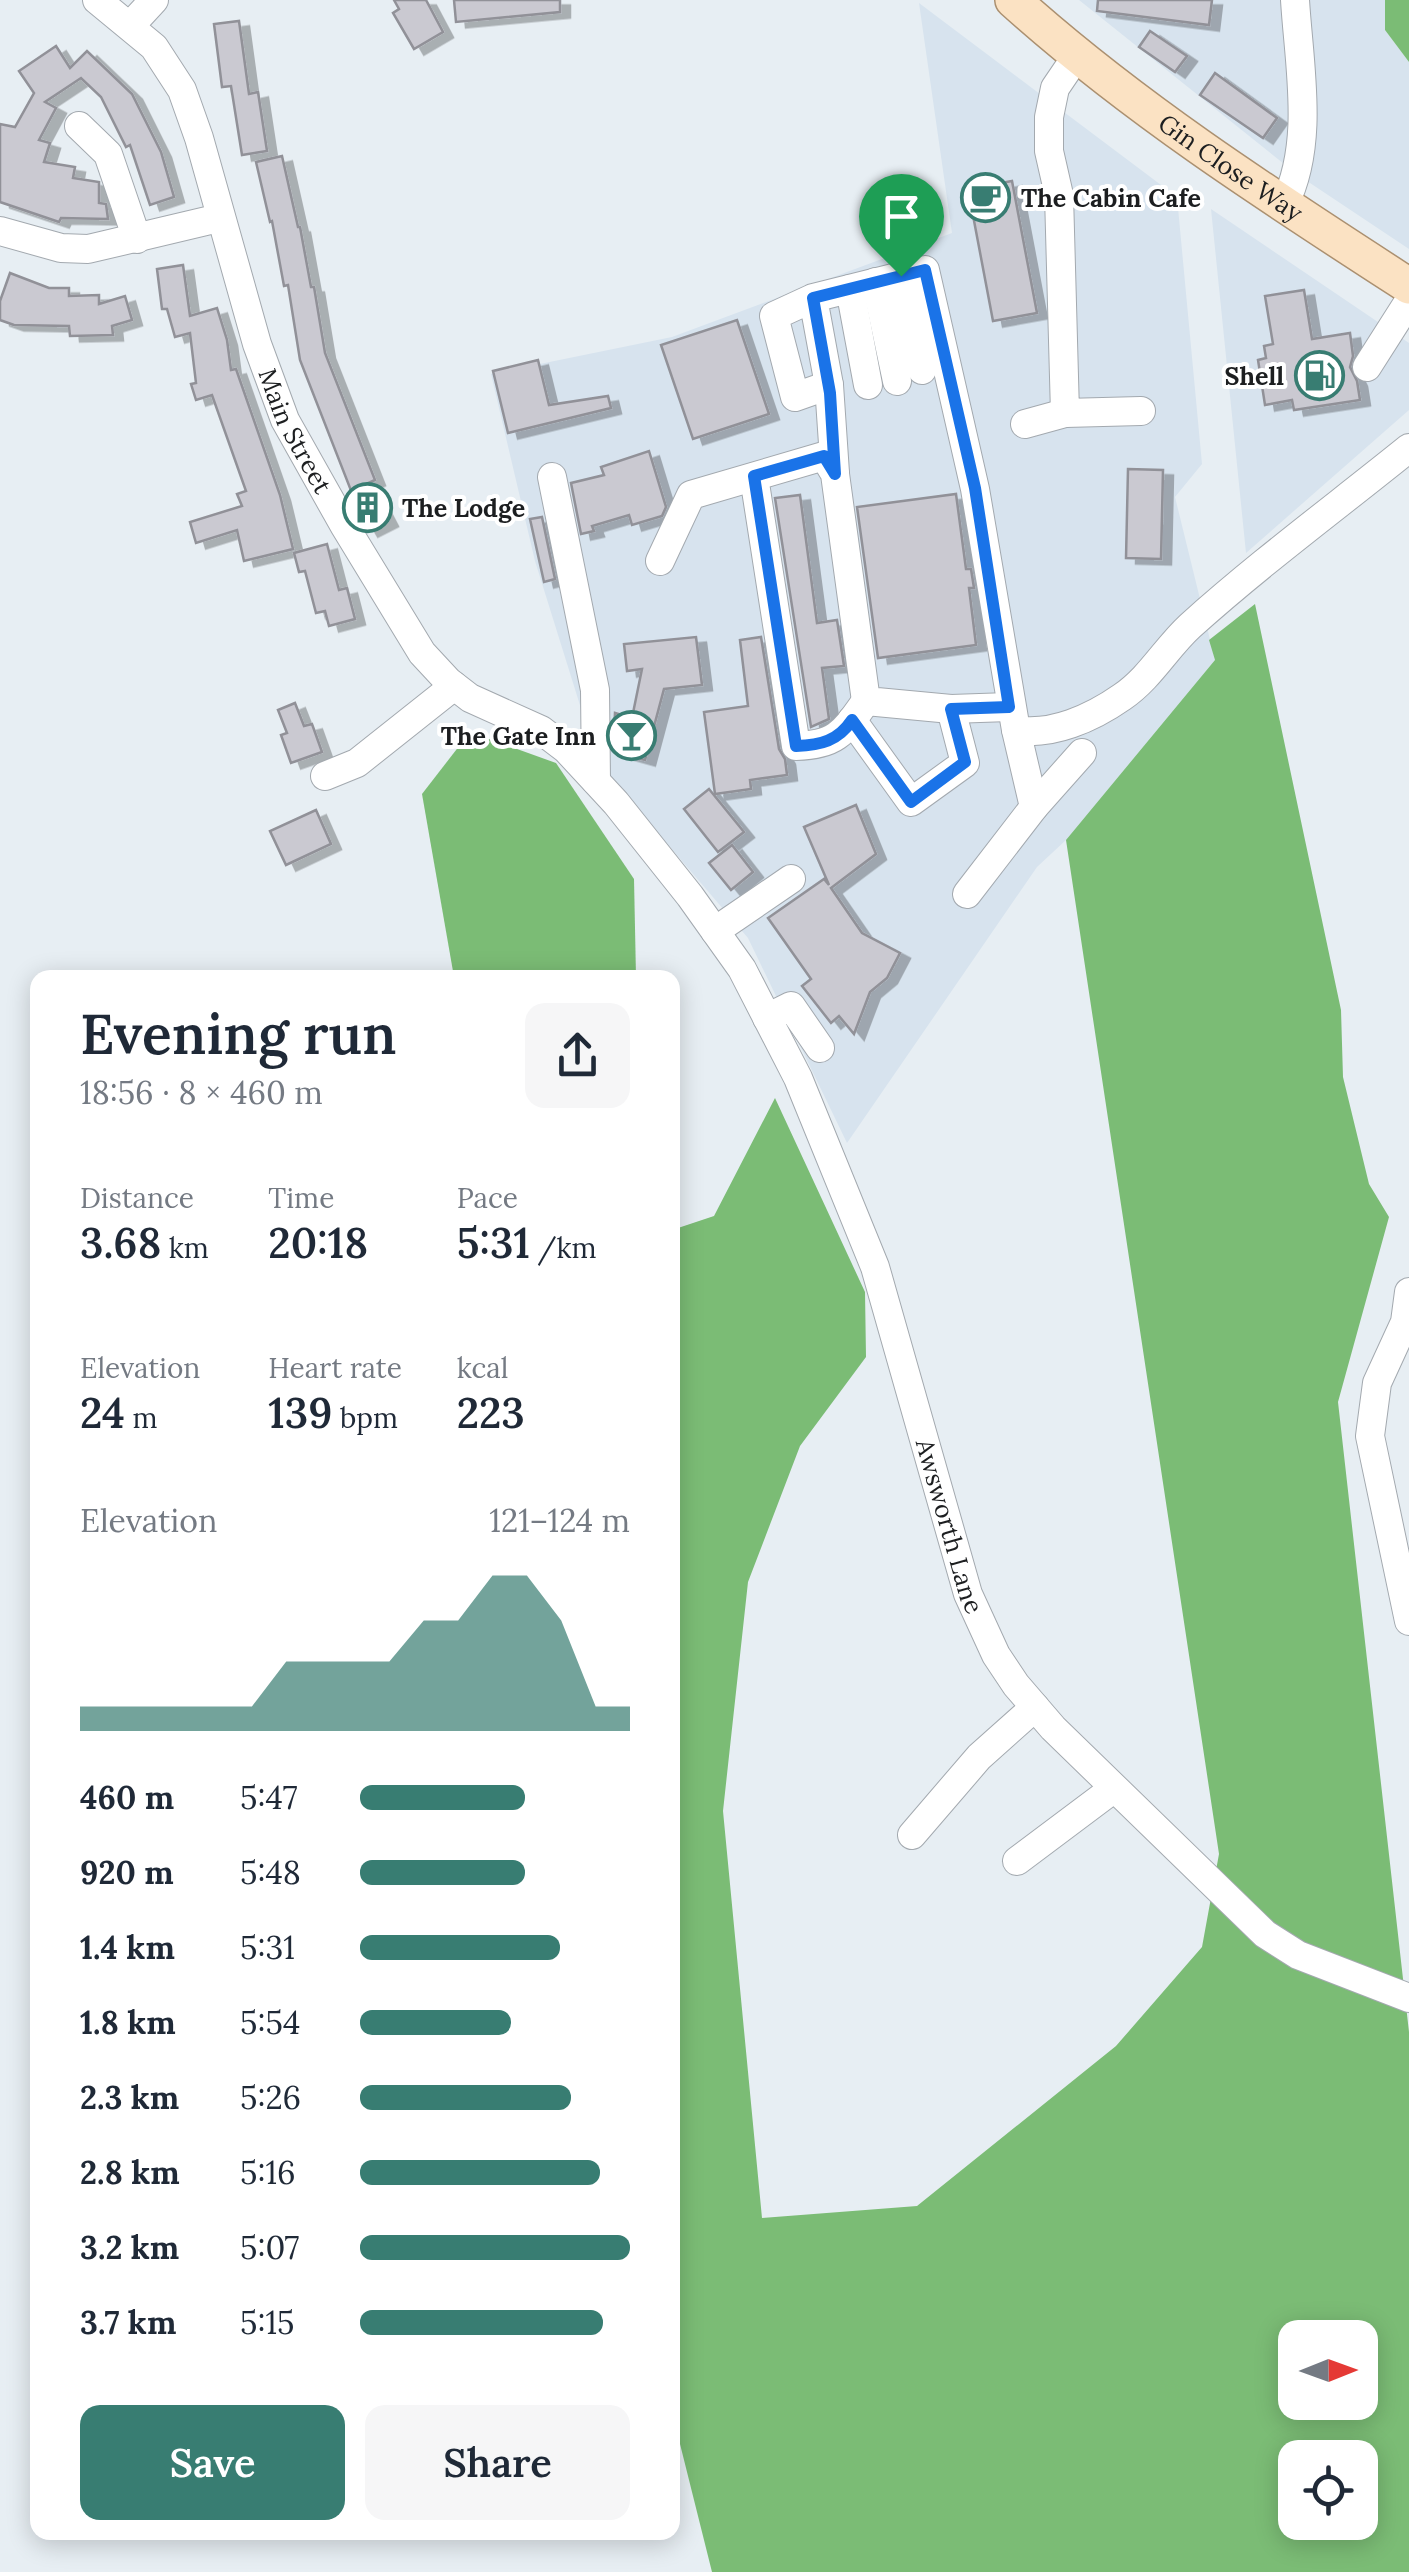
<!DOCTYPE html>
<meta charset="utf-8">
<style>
:root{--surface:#fff;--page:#f6f6f7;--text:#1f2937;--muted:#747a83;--accent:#387d72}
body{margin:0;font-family:Lora,serif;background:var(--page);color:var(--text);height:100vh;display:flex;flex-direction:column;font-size:38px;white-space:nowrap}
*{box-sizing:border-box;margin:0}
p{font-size:32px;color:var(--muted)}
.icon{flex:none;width:55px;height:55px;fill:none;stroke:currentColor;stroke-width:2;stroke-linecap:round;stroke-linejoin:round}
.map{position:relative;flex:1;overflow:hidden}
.drawer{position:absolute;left:30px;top:970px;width:650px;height:1570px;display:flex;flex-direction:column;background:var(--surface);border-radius:20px;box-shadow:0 5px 25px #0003}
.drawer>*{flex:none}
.needle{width:65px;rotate:89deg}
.controls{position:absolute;left:1278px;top:2320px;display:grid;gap:20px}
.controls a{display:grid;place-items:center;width:100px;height:100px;border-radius:20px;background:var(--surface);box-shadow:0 5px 25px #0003;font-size:50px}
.pin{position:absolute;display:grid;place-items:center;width:85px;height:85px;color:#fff;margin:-102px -42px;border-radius:50% 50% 50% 0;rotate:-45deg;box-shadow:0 0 10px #0007}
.pin .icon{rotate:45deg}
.round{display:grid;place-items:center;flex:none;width:105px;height:105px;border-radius:20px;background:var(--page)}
.head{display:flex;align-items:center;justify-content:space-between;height:170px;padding:0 50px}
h1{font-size:55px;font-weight:600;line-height:75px}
.stats{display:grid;grid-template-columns:repeat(3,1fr);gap:15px;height:170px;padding:10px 50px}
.stats div{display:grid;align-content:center}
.stats b{font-size:42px;font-weight:600}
.stats small{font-size:28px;font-weight:400}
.stats p{font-size:28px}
.chart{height:280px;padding:20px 50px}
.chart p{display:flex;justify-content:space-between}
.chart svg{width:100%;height:180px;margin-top:10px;fill:var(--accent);opacity:.7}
.cta{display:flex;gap:20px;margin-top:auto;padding:20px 50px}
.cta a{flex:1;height:115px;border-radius:20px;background:var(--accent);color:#fff;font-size:40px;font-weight:600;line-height:115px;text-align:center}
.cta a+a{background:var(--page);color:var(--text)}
ul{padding:0 50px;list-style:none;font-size:32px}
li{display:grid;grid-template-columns:160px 120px 1fr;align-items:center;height:75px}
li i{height:25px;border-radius:12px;background:var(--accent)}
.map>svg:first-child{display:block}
.built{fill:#d7e3ee}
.forest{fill:#7bbc75;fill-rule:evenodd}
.building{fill:#cac9d1;stroke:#919198;stroke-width:2.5;filter:url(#shadow)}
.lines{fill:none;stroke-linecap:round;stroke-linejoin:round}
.minor-casing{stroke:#a3a9af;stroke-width:30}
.major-casing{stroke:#ab9070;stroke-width:38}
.minor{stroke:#fff;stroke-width:28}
.major{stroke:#fbe2c3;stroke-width:35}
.route-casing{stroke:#fff;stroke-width:20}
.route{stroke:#1a73e8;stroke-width:12}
.labels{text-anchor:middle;stroke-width:8;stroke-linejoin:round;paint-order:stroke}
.street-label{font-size:25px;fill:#1c1e20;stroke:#fff}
.poi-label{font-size:25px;font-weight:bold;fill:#1c1e20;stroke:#fff;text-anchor:start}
</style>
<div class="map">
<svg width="1409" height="2572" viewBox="0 0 1409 2572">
<defs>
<filter id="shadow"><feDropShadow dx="10" dy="5.5" stdDeviation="0" flood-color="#0004"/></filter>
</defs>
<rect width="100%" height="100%" fill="#e7eef3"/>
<!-- built -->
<g class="built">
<path d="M1079,0H1385V30L1409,62V249L1298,175Z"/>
<path d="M919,3L1177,197L1202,464L1175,497L1215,660L1066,840L1037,867L847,1143L748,938L598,763L535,561L491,374L672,337L952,233Z"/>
<path d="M1211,209L1409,343V410L1246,553Z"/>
</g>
<!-- forest -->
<g class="forest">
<path d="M1385,0H1409V62L1385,30Z"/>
<path d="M1255,604L1341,1010L1343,1077L1369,1184L1389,1217L1338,1402L1409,2032V2572H712L672,2412V1230L714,1216L775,1098L865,1292L866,1357L800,1446L748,1582L723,1811L762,2218L917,2206L1116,2046L1202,1947L1219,1854L1066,840L1215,660L1209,640ZM1295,2338H1360V2402H1295ZM1295,2458H1360V2522H1295Z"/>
<path d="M470,732L556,763L634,879L636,977H454L422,794Z"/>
</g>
<!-- building -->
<g class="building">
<path d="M394,0H426L443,32L414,49L393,13L399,9Z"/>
<path d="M454,0H560V12L456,22Z"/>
<path d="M1098,0H1212L1209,25L1097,11Z"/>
<path d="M239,21L249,94L258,92L267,151L242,155L231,86L222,87L214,24Z"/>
<path d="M1150,31L1187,56L1175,72L1139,47Z"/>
<path d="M56,46L70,68L87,51L132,94L161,152L174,197L150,205L130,145L126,147L101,97L81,78L45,102L56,108L39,140L50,143L44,162L75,167L73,178L99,182V203L106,204L108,219L61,218L59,222L0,202V124L15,127L34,93L19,71Z"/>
<path d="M1215,73L1277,118L1263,138L1200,95Z"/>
<path d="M282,156L298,227H300L311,287H314L325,353L375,480L368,483L388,521L368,531L348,496L352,493L300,360L288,285L284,286L272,221L270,222L256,162Z"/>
<path d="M1012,181L1037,313L993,321L968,189Z"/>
<path d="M183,265L190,316L217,308L227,340L231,370L236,369L280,495L293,549L244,561L237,530L196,543L190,522L242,506L237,494L246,491L212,395L196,400L191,384L196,383L190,333L175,337L167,309H162L157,269Z"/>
<path d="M10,273L49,288H69V296L99,295V304L125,296L132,320L112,326L113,335L70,336L69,326L14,325L0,320V301Z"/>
<path d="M1304,290L1312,339L1350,333L1353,356L1350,367L1357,381L1360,400L1294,410L1292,400L1265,405L1258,360L1266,358L1264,346L1273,344L1265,296Z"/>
<path d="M737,320L769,414L693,439L661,345Z"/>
<path d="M538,360L549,405L608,396L611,408L508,433L493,371Z"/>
<path d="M649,451L666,507L662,516L632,525L629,515L592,526L594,531L581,534L571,483L604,475L601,467Z"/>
<path d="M1128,469L1163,470L1161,559L1126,558Z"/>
<path d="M956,494L966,569H971L974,588H969L976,645L878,658L857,507Z"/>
<path d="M800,495L817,623L837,620L844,666L822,668L829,719L811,727L775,498Z"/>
<path d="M542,517L555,579L544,582L530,519Z"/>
<path d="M327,544L339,590L347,588L355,619L329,626L325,611L316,613L305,571L299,572L294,553Z"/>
<path d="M696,637L702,685L664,689L645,760L613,751L615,713L632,718L642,669L627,671L624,644Z"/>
<path d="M761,637L779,749L785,759L787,775L750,780L751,789L715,794L704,712L748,706L740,640Z"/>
<path d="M295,703L304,726L312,724L322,752L291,763L281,735L287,733L278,710Z"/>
<path d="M709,789L744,832L718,852L684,809Z"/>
<path d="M856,805L876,854L831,888L862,933L900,953L887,978L870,992L854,1034L839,1016L831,1023L802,986L811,979L768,918L824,879L829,885L804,827Z"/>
<path d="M316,810L331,844L286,865L270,831Z"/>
<path d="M732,845L753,872L731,890L709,863Z"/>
</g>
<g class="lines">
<defs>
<g id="minor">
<path id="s1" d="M97,0L154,47L182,90L199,138L257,344L285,420L344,525L422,653L448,681L470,698L541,730L566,749L616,803L690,896L742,969L798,1078L875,1267L968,1594L996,1655L1016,1685L1053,1728L1265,1934L1298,1955L1409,1998"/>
<path d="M130,26L154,0"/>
<path d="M1078,54L1055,88L1049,117V151L1059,195L1065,413L1141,411"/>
<path d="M79,126L108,154L137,239"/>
<path d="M1284,205C1315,143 1299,66 1295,0"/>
<path d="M0,231L61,248L88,249L219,218"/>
<path d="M901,276L922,370"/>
<path d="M876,282L897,381"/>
<path d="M850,289L868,385"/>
<path d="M813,298L829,385L795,397L774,316L813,298L925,270L975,489L1016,730C1052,736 1092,718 1122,697C1150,678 1166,648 1190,626C1260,563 1336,507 1409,448"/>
<path d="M1367,367L1409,301"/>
<path d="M829,385L835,473"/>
<path d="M1025,424L1065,413"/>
<path d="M552,477L595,690L596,781"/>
<path d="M754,477L796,746C837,745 844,732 866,701"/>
<path d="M660,561L691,495L824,456L835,474L866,701L951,709L1009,707"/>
<path d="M852,720L911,802L965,763L951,709"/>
<path d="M325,776L357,763L454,686"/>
<path d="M1034,807L1082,753"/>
<path d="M967,894L1034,807L1016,730"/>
<path d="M715,931L791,879"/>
<path d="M767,1018L791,1006L820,1048"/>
<path d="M1409,1292L1405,1322L1377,1383L1370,1436L1409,1621"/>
<path d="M912,1835L979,1757L1035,1707"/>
<path d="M1017,1861L1113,1789"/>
</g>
<g id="major">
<path id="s2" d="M1013,0C1134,109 1273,198 1409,286"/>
</g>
</defs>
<!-- minor casing -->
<use href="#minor" class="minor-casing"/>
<!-- major casing -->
<use href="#major" class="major-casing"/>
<!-- minor -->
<use href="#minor" class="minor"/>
<!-- major -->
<use href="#major" class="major"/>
</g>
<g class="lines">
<defs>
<path id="route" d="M925,270L975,488L1009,707L951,709L965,762L911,802L852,720C838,741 821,745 796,746L754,476L824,456L835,474L830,393L813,298Z"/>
</defs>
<!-- route casing -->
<use href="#route" class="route-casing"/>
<!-- route -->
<use href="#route" class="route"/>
</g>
<!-- icons -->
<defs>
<symbol id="cafe-ring" viewBox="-11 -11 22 22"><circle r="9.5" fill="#fff" stroke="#387d72" stroke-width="1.5"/><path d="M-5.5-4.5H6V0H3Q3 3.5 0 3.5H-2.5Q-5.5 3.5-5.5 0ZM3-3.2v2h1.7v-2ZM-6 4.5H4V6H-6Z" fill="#387d72"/></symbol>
<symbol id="fuel-ring" viewBox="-11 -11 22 22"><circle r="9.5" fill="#fff" stroke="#387d72" stroke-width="1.5"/><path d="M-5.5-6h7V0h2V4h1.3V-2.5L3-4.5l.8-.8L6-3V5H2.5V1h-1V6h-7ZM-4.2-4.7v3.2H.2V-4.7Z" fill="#387d72"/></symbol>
<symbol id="building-ring" viewBox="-11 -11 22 22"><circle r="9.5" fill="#fff" stroke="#387d72" stroke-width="1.5"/><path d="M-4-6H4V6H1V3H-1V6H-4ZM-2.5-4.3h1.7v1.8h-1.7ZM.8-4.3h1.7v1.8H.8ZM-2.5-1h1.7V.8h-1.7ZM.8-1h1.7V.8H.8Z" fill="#387d72"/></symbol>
<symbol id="bar-ring" viewBox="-11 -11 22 22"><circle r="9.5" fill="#fff" stroke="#387d72" stroke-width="1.5"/><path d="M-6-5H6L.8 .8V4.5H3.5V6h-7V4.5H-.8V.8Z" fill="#387d72"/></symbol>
</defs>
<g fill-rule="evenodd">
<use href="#cafe-ring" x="958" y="170" width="55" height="55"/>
<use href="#fuel-ring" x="1292" y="348" width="55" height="55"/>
<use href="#building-ring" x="340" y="480" width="55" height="55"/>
<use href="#bar-ring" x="604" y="708" width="55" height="55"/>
</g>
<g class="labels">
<!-- street labels -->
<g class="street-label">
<text dy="9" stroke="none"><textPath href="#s2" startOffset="275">Gin Close Way</textPath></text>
<text dy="9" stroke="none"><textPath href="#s1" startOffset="485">Main Street</textPath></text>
<text dy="9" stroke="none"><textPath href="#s1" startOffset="1795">Awsworth Lane</textPath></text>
</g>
<!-- poi labels -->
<g class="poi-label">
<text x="1021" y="207">The Cabin Cafe</text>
<text x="1284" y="385" text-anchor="end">Shell</text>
<text x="402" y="517">The Lodge</text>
<text x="596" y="745" text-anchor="end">The Gate Inn</text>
</g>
</g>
</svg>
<div class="controls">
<a><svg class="needle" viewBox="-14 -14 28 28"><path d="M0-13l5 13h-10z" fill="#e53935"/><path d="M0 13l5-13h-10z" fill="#747a83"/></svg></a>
<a><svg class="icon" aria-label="locate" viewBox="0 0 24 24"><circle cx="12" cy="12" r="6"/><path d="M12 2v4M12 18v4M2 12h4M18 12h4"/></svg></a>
</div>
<div class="pin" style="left:901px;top:276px;background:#1e9e55"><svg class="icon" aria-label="arrive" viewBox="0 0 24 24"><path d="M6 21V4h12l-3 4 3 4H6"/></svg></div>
<section class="drawer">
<div class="head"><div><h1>Evening run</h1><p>18:56 · 8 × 460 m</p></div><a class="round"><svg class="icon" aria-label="share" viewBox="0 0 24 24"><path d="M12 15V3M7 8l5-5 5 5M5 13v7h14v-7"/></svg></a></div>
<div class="stats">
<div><p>Distance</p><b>3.68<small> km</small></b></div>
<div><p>Time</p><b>20:18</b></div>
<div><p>Pace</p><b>5:31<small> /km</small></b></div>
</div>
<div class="stats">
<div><p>Elevation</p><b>24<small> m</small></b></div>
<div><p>Heart rate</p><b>139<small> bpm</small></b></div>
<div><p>kcal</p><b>223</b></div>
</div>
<div class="chart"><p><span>Elevation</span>121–124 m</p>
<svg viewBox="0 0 160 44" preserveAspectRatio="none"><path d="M0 44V38L10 38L20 38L30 38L40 38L50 38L60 27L70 27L80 27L90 27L100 17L110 17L120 6L130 6L140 17L150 38L160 38V44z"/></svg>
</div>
<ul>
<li><b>460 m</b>5:47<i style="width:61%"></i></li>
<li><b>920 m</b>5:48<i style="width:61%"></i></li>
<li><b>1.4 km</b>5:31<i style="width:74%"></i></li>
<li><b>1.8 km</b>5:54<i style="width:56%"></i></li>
<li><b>2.3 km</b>5:26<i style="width:78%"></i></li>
<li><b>2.8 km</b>5:16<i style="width:89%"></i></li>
<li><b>3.2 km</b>5:07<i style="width:100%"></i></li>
<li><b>3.7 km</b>5:15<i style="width:90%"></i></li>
</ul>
<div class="cta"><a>Save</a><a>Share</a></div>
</section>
</div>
